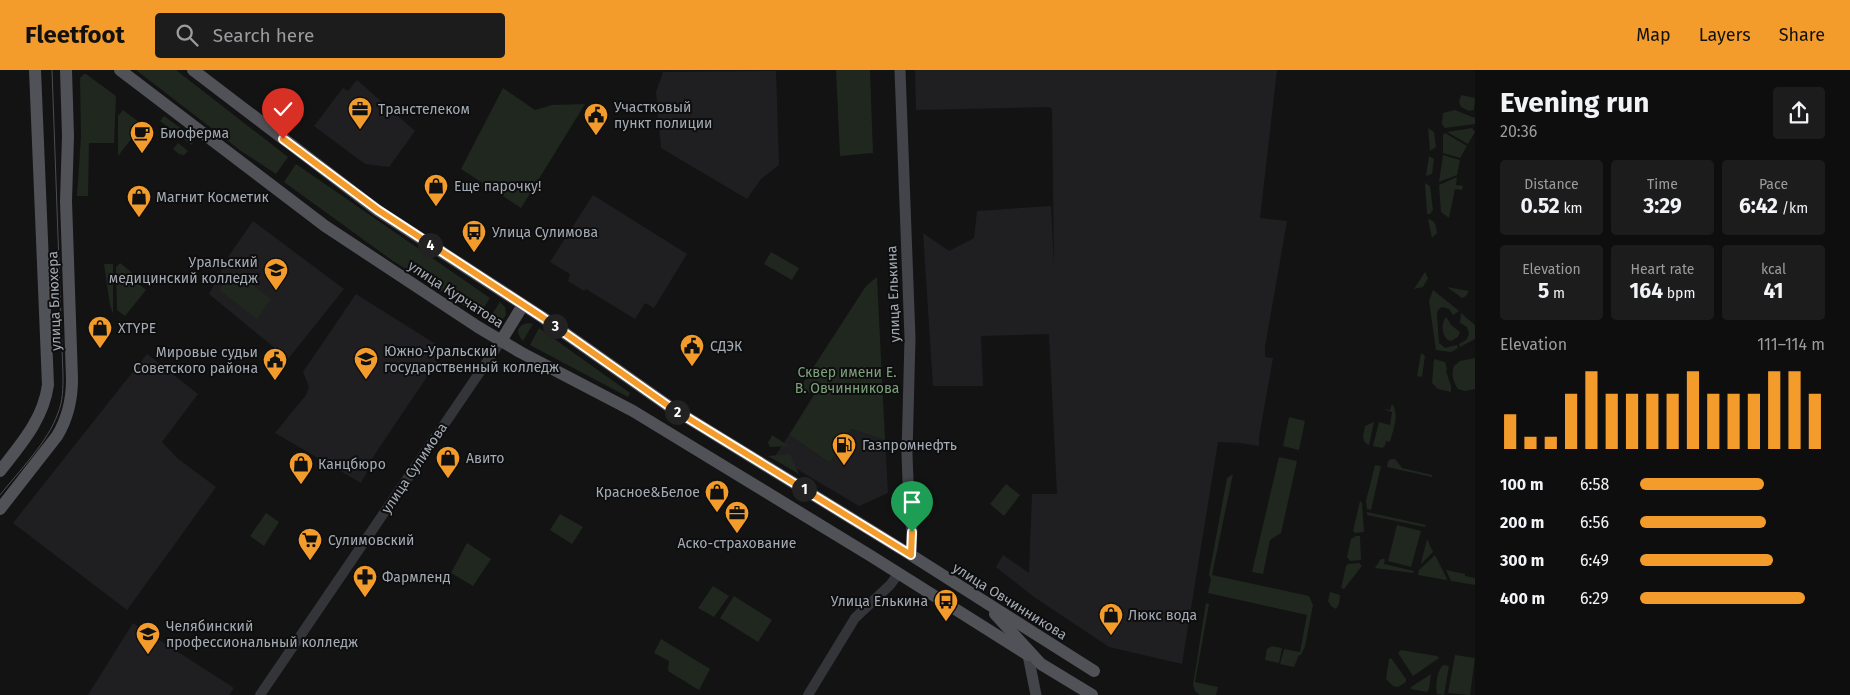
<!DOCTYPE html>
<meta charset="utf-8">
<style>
:root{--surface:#0e0e0f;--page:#1c1c1d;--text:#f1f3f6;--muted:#9b9c9e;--accent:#f49c2b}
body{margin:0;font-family:"Fira Sans",sans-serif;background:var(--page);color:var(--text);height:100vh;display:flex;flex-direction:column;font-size:19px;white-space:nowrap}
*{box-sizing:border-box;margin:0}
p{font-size:16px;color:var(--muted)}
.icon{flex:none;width:28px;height:28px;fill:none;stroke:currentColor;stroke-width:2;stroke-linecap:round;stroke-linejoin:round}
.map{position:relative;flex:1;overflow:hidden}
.sheet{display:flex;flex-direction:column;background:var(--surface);width:375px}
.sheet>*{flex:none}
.pin{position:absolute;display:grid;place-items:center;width:42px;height:42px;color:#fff;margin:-51px -21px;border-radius:50% 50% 50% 0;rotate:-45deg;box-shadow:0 0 5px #0007}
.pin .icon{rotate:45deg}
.km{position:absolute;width:25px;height:25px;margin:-12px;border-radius:50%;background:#222;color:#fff;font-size:14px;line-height:25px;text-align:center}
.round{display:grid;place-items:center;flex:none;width:52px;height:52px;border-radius:5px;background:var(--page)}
.headline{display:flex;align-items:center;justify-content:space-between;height:85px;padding:0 25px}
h1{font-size:28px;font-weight:700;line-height:38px}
.figures{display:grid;grid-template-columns:repeat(3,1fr);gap:8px;height:85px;padding:5px 25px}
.figures div{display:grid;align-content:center;border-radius:5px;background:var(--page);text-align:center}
.figures b{font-size:21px;font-weight:700}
.figures small{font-size:14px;font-weight:400}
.figures p{font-size:14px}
.chart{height:140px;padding:10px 25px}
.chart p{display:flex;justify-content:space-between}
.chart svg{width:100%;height:90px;margin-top:5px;stroke:var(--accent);stroke-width:6}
ul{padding:0 25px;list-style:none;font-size:16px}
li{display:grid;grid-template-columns:80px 60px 1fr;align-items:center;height:38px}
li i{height:12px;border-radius:6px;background:var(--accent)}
header{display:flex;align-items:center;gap:30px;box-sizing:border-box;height:70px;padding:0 25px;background:var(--accent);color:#111}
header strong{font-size:24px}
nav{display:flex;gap:28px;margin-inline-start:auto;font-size:18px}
.search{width:350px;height:45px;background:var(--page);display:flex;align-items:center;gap:12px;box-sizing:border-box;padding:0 18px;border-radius:5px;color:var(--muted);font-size:19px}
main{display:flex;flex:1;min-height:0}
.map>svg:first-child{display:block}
.built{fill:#1f1f21}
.green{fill:#1f271f}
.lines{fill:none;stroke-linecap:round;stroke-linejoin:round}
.tertiary{stroke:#343539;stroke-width:10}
.secondary{stroke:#424449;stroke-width:11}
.primary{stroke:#505258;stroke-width:12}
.tram{stroke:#4b4d52;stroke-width:1}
.route-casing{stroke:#fff;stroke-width:10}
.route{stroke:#f49c2b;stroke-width:6}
.labels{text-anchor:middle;stroke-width:4;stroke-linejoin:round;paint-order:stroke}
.poi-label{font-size:14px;fill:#a4abb5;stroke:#0e0e0f;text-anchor:start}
.street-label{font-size:14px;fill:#a4abb5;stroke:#0e0e0f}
.park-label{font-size:14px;fill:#7ca17b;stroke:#0e0e0f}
</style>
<header>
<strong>Fleetfoot</strong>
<div class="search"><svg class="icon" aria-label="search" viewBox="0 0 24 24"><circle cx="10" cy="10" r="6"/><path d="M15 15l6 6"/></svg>Search here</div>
<nav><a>Map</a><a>Layers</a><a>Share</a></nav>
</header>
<main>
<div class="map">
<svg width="1475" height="625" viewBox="0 0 1475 625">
<rect width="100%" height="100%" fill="#131314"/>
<!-- built -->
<g class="built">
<path d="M915,0H1277L1260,148L1287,151L1265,277V287L1273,288L1259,367V376L1240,373L1218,372L1182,594L1109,577L1034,527L996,497L1003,485L1029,503L1032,424H1057L1049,264L981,266L983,316H933L923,163L949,181L974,168L977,141L1051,136L1054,197L1052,40L1050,37L916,40Z"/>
<path d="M776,1L779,95L761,109L747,129L661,78L656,22L663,2Z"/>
<path d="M357,10L415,61L389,97L365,94L314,56L343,18L348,21Z"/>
<path d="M593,125L687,184L654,238L645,233L635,249L586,219L584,221L568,211L570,204L550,192Z"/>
<path d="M253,151L344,219L288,289L209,224L230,184Z"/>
<path d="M356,224L445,280L375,384L366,400L367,402L361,413L275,363L306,325L309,317L303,302Z"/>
<path d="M147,284L198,324L162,372L177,388L216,417L127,540L13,453Z"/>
<path d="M851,359L885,370L888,423L859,436L775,386L789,365L830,393Z"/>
<path d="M133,553L234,618L229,625H88Z"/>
</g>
<!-- green -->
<g class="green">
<path d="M136,0H176L288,87L276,104L241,81Z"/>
<path d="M836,0H870L873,83L840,86Z"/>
<path d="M84,4H86L116,26L114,73H89L88,126H77L81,67L80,8Z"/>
<path d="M503,18L535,40L552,35L585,34L521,138L461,99Z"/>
<path d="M1461,25L1475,28L1474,40L1469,41L1461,37L1459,32Z"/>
<path d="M123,40L140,53L133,62L135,64L118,86V46Z"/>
<path d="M1455,40L1475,48V54L1445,58L1442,54L1443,43Z"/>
<path d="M164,46L194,68L192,75L160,51Z"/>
<path d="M1428,58L1434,62L1436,77L1430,81Z"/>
<path d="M1472,58L1475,62L1468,74L1447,62Z"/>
<path d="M1445,63L1467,76L1460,88L1443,83V65Z"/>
<path d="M178,73L188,81L184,85L179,84L173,79Z"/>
<path d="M1443,85L1460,90L1457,105L1439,112Z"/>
<path d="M1429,86L1434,89L1432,104L1426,106Z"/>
<path d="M296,94L490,228L479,245L393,191L284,112Z"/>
<path d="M1457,107L1456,115L1463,116L1462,120L1455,119L1449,148L1441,142L1439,115Z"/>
<path d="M1425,113L1430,116L1433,140L1430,144H1427Z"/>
<path d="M1428,149C1436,150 1436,157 1437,163L1432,168Z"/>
<path d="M771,182L799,198L792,210L764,194Z"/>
<path d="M120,193L141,210L139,214L146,220L125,246L117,240L116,197Z"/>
<path d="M104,194H113V244L110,235Z"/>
<path d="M234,201L271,229L257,249L219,220Z"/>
<path d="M1425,202L1428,208L1423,217L1414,219Z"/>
<path d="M877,207L885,370L851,359L830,393L789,365L814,325L800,318L866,216Z"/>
<path d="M1447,217L1469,221L1466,226L1462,228Z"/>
<path d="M1433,220L1459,241L1453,245L1449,239L1442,237L1438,240L1437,244L1439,273L1445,278L1457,275L1458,278L1451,282L1436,280L1429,231Z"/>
<path d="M500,232L505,237L506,245L501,252L493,253L488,250Z"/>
<path d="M1461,243L1475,255V269L1460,277L1459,274L1466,270L1469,264L1467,257L1460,253Z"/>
<path d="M1445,248H1447L1451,255L1460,262L1458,267L1451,271C1442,269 1441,255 1445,248Z"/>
<path d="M528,253L533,254L523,271C515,263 517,255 528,253Z"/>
<path d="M539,258L630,323L628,327L530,275Z"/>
<path d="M1421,283L1425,286L1422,307L1417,306Z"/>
<path d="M1475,288V319L1465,321L1458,319C1453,312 1451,303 1454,296L1460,291Z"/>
<path d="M1434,289L1445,292L1447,299L1446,301L1451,316V322L1438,319L1432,313Z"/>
<path d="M1392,334C1400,344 1393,360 1390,372L1386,371L1385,376L1382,378L1373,376L1379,352L1390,355L1392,342L1381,338L1390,340Z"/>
<path d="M1289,347L1305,351L1299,380L1283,376Z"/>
<path d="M1374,352L1369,375C1360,371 1364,364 1365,356Z"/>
<path d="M772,365L789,376L770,377L768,373Z"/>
<path d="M790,384L799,404L768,386Z"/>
<path d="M1279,387L1297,391L1281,463L1270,470L1263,504L1252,502Z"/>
<path d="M1391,389H1395L1402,398L1432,405V407L1387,397L1388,391Z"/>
<path d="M1375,395L1381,396L1371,440L1367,439L1366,431Z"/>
<path d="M1233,404L1212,505L1309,526L1313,535L1305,576L1301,585H1299L1294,597L1280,594L1284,579L1300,582L1307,545L1208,523L1211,509L1209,505L1227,408Z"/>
<path d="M1006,414L1020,425L1004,446L990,434Z"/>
<path d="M1360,431L1362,433L1364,462L1355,463L1353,461Z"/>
<path d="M1367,442L1426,455L1425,457L1367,445Z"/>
<path d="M266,443L279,452L264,476L250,466Z"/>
<path d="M560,444L583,457L572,474L550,460Z"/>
<path d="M1397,455L1421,461L1411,497L1388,491Z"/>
<path d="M1356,466H1360L1361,490L1350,491L1347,487L1351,469Z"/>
<path d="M1427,469L1433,482L1421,494V493Z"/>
<path d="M467,473L491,489L473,516L451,503Z"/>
<path d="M1435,485L1447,509L1446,510L1418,505L1419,500Z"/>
<path d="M1381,489H1385L1384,494L1414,501L1413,503L1375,498Z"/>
<path d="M1348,494L1359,493L1362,496L1344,519L1341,518L1346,496Z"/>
<path d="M1446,500L1465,504V506L1475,508V515L1451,511Z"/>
<path d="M713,516L729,526L714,547L698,538Z"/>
<path d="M1330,522L1340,525L1339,534L1336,539L1331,536L1328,531Z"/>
<path d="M734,526L772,550L758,572L720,548Z"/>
<path d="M1206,533L1209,534L1195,612L1218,617L1216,625H1200L1195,621L1193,615Z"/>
<path d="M661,569L710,599L699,620L668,601L669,591L654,583Z"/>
<path d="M1272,576L1282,578L1279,593L1265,590L1267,579Z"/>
<path d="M1401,580L1437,586L1439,588L1413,606L1398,583Z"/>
<path d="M1455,585L1475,588L1470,625L1448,623Z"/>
<path d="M1391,588L1406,609V612L1398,617L1393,616L1386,609L1389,589Z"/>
<path d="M1443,595L1449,596L1444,625L1437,624C1435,617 1437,600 1443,595Z"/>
<path d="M1431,604L1429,619L1427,622L1411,619V617Z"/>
</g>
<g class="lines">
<!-- tertiary -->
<g class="tertiary">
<path d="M260,625L501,271"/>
<path d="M808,625L855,548L890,515L899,503"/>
</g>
<!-- secondary -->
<g class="secondary">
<path d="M900,0L910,268L907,384L909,438L912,461L911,485"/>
<path d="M1028,585L1036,625"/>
</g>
<!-- primary -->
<g class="primary">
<path d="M120,0L325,156L478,257L520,282L633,341L871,486L1028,585"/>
<path d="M193,0L377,140L542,247L670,337L911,485L1094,601"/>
<path d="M501,271L523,235"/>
<path d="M0,401C21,374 43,350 48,315L35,0"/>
<path d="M0,439L57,366C68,348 72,331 72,309L66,131L68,66L66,0"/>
<path d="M995,544L1041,594L1092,625"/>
</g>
<!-- tram -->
<path class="tram" d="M0,425C19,401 48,372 58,343C63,331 63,318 63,305L52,0"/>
</g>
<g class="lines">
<defs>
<path id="route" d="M283,69L378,140L542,247L670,337L911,485L912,462"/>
</defs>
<!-- route casing -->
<use href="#route" class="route-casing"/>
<!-- route -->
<use href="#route" class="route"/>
</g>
<!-- icons -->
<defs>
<symbol id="office-pin" viewBox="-11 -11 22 30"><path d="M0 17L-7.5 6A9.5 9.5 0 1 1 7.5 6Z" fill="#f49c2b" stroke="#0e0e0f"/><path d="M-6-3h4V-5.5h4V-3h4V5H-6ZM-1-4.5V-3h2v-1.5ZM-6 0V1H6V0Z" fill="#111"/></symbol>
<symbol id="civic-pin" viewBox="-11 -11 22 30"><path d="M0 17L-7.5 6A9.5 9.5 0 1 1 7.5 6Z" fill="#f49c2b" stroke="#0e0e0f"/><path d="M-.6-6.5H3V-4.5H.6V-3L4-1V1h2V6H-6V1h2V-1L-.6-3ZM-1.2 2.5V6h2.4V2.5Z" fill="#111"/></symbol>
<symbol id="cafe-pin" viewBox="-11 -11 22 30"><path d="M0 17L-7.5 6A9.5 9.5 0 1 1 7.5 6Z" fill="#f49c2b" stroke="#0e0e0f"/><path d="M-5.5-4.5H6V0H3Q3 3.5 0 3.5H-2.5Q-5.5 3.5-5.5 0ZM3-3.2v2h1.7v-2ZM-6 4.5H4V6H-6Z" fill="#111"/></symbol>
<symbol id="shop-pin" viewBox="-11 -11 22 30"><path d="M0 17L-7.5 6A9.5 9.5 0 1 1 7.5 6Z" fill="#f49c2b" stroke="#0e0e0f"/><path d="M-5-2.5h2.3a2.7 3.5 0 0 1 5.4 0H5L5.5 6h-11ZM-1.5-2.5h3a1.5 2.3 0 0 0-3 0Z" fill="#111"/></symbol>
<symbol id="bus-pin" viewBox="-11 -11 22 30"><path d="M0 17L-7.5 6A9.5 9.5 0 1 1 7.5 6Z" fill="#f49c2b" stroke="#0e0e0f"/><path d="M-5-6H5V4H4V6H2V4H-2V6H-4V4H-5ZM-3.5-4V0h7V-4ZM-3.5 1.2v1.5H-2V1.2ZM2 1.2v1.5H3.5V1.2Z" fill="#111"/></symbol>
<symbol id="university-pin" viewBox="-11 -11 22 30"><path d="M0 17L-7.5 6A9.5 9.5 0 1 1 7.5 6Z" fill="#f49c2b" stroke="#0e0e0f"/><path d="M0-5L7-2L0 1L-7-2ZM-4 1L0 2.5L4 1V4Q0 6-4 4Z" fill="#111"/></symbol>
<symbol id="fuel-pin" viewBox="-11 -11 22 30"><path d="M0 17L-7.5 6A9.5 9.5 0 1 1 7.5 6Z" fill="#f49c2b" stroke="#0e0e0f"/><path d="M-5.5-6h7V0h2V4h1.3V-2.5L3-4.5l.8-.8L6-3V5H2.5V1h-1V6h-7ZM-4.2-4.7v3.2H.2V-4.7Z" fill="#111"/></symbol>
<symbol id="supermarket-pin" viewBox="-11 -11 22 30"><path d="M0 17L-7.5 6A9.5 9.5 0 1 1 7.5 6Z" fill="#f49c2b" stroke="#0e0e0f"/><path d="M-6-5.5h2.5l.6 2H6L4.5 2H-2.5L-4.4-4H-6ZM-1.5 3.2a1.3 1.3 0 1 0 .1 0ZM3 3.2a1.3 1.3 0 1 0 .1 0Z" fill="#111"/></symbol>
<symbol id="pharmacy-pin" viewBox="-11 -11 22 30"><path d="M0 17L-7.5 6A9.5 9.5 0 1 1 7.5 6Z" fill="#f49c2b" stroke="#0e0e0f"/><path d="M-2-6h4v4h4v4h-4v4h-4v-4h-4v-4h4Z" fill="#111"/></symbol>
</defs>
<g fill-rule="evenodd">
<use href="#office-pin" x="346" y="25" width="28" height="38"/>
<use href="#civic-pin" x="582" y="31" width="28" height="38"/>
<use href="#cafe-pin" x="128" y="49" width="28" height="38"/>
<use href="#shop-pin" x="422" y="102" width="28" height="38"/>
<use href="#shop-pin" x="125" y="113" width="28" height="38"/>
<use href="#bus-pin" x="460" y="148" width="28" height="38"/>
<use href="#university-pin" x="262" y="186" width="28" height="38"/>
<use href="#shop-pin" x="86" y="244" width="28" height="38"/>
<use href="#civic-pin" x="678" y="262" width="28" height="38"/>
<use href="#university-pin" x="352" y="275" width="28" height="38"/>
<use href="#civic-pin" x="261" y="276" width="28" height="38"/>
<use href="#fuel-pin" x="830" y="361" width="28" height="38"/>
<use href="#shop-pin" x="434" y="374" width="28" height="38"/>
<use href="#shop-pin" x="287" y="380" width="28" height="38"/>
<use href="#shop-pin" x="703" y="408" width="28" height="38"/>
<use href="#office-pin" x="723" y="429" width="28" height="38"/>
<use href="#supermarket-pin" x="296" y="456" width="28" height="38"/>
<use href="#pharmacy-pin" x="351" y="493" width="28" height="38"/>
<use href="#bus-pin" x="932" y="517" width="28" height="38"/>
<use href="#shop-pin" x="1097" y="531" width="28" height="38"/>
<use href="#university-pin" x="134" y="550" width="28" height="38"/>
</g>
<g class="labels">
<!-- poi labels -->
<g class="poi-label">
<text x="614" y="42">Участковый<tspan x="614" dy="16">пункт полиции</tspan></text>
<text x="378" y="44">Транстелеком</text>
<text x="160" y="68">Биоферма</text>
<text x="454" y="121">Еще парочку!</text>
<text x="156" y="132">Магнит Косметик</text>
<text x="492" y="167">Улица Сулимова</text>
<text x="258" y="197" text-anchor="end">Уральский<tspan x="258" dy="16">медицинский колледж</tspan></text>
<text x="118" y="263">XTYPE</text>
<text x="710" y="281">СДЭК</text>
<text x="384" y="286">Южно-Уральский<tspan x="384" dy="16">государственный колледж</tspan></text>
<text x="258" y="287" text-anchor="end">Мировые судьи<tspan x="258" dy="16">Советского района</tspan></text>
<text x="862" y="380">Газпромнефть</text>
<text x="466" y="393">Авито</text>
<text x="318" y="399">Канцбюро</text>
<text x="700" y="427" text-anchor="end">Красное&amp;Белое</text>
<text x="328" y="475">Сулимовский</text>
<text x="737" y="478" text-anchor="middle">Аско-страхование</text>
<text x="382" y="512">Фармленд</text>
<text x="928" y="536" text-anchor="end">Улица Елькина</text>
<text x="1128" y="550">Люкс вода</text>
<text x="166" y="561">Челябинский<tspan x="166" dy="16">профессиональный колледж</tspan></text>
</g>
<!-- street labels -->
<g class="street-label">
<text transform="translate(456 224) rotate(33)" y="5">улица Курчатова</text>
<text transform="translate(893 224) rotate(-92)" y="5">улица Елькина</text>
<text transform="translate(54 231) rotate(-92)" y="5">улица Блюхера</text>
<text transform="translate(414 398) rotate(-56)" y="5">улица Сулимова</text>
<text transform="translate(1010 531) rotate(32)" y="5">улица Овчинникова</text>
</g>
<!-- park labels -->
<g class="park-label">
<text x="847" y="307">Сквер имени Е.<tspan x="847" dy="16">В. Овчинникова</tspan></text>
</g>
</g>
</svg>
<div class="pin" style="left:912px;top:462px;background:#1e9e55"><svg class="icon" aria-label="arrive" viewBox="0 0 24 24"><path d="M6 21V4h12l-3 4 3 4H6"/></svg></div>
<div class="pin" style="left:283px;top:69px;background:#d93025"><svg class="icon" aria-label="check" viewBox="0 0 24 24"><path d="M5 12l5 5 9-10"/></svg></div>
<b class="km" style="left:804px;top:419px">1</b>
<b class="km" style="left:677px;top:342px">2</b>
<b class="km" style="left:555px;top:256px">3</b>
<b class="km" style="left:430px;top:175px">4</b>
</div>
<section class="sheet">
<div class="headline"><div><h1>Evening run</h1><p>20:36</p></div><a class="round"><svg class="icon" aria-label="share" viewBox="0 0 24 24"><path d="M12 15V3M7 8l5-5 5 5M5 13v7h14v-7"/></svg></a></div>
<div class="figures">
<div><p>Distance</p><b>0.52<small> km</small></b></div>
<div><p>Time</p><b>3:29</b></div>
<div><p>Pace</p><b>6:42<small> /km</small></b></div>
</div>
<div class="figures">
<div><p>Elevation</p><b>5<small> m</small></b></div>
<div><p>Heart rate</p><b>164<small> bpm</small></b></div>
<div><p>kcal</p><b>41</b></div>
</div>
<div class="chart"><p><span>Elevation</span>111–114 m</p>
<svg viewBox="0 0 160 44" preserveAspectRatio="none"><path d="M5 44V27M15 44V38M25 44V38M35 44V17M45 44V6M55 44V17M65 44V17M75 44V17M85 44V17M95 44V6M105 44V17M115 44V17M125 44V17M135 44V6M145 44V6M155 44V17"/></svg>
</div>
<ul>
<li><b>100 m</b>6:58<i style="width:67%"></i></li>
<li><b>200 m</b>6:56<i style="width:68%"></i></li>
<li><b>300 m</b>6:49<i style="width:72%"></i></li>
<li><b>400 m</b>6:29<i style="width:89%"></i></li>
</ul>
</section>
</main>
